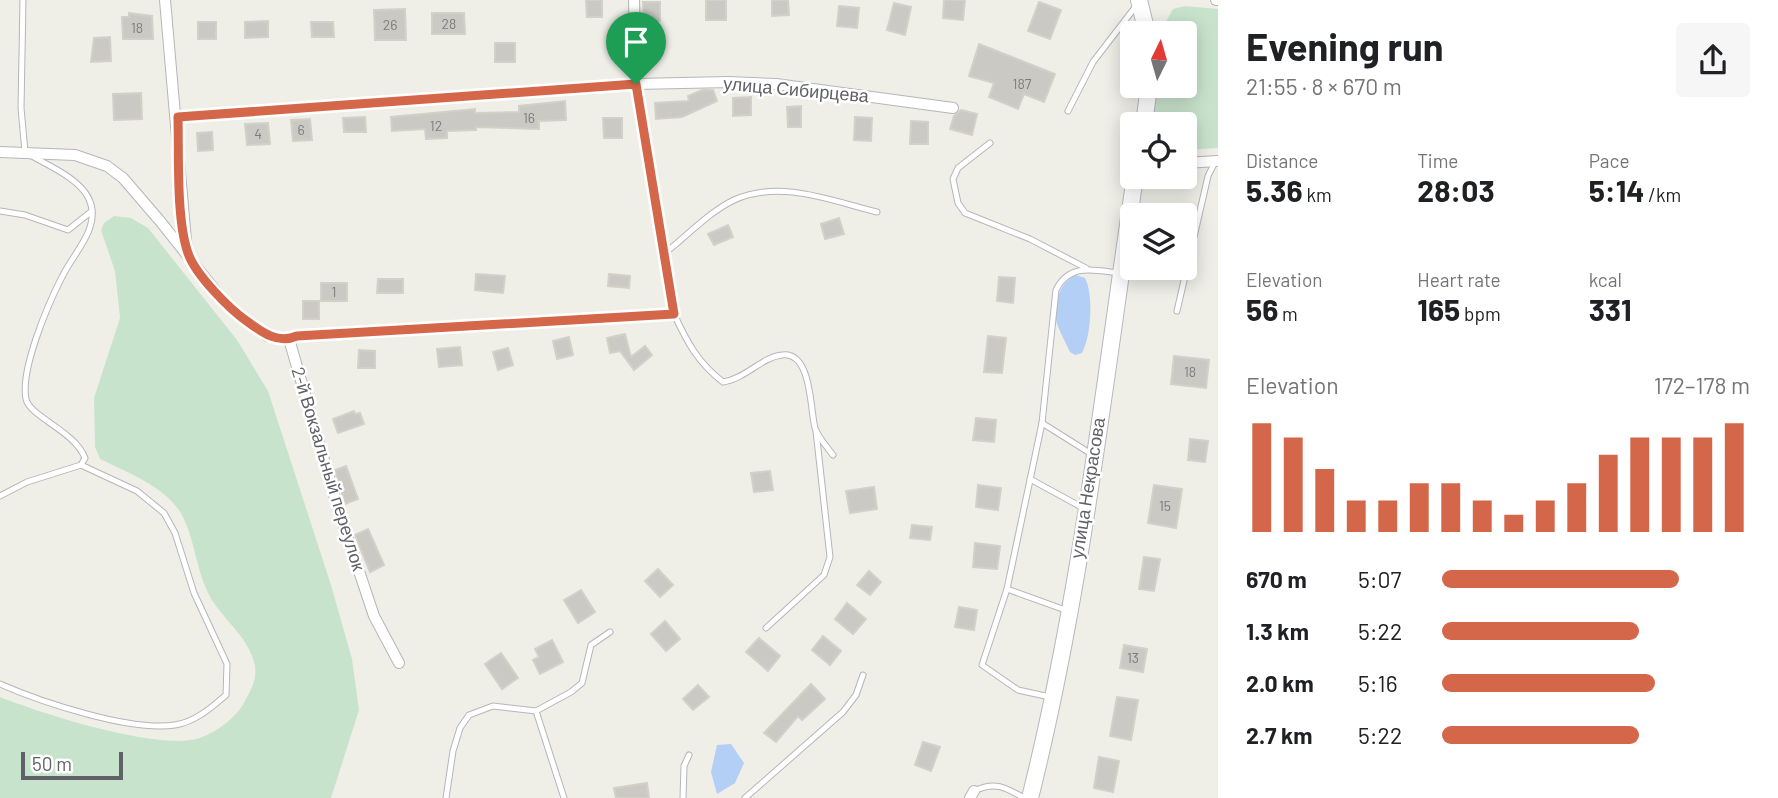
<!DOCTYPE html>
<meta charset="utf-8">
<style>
:root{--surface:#fff;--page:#f6f6f6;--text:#202124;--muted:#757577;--accent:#d46749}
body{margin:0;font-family:Barlow,sans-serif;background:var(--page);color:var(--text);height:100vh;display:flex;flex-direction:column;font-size:26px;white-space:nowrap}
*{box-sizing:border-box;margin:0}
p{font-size:23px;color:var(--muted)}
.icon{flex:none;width:38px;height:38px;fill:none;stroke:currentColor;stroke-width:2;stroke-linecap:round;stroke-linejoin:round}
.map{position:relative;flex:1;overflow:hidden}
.panel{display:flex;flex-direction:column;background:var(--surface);width:560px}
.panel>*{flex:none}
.needle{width:46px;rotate:5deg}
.tools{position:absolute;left:1120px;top:21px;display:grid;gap:14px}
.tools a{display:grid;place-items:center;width:77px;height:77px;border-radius:7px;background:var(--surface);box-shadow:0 4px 18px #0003;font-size:35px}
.scale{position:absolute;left:21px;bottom:18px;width:102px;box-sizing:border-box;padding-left:7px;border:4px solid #5f6166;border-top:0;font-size:19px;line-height:24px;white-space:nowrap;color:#5f6166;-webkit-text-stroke:5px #fff;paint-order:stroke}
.pin{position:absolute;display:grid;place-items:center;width:60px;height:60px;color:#fff;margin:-72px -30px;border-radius:50% 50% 50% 0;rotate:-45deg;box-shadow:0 0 7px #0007}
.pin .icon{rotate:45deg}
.round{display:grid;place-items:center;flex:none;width:74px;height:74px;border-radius:7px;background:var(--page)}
.summary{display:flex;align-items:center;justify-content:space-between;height:119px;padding:0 28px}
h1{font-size:38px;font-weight:700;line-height:52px}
.figures{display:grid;grid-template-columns:repeat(3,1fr);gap:10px;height:119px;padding:7px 28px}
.figures div{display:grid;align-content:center}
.figures b{font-size:30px;font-weight:700}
.figures small{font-size:19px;font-weight:400}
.figures p{font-size:19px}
.chart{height:196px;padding:14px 28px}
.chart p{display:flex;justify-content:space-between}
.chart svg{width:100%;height:126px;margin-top:7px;stroke:var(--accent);stroke-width:6}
ul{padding:0 28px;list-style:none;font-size:23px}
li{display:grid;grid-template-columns:112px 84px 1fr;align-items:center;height:52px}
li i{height:18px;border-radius:9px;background:var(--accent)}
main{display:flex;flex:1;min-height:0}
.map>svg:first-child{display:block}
.green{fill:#c8e3cc}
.water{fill:#b3cff5}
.building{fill:#cbc9c4;stroke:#d3d1c7;stroke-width:2}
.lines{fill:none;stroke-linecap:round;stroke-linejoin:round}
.lane-casing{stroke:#b5b6ba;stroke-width:7}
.street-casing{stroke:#b5b6ba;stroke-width:12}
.secondary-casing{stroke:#b6b8bd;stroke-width:18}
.lane{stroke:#fff;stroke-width:5}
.street{stroke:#fff;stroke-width:10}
.secondary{stroke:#fff;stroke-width:16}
.route-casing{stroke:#fff;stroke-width:14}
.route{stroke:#d46749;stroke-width:9}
.labels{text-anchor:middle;stroke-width:5;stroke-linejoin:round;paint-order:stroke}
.number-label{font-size:14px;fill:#7a7b7e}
.street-label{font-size:18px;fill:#5f6166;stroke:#fff}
</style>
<main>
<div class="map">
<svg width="1218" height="798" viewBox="0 0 1218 798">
<rect width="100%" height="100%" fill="#efefe8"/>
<!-- green -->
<g class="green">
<path d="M1185,6L1218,9V148L1185,150V124H1153L1154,86H1185V33H1160L1173,9Z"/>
<path d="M114,216L131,218L148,228L237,340L268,391L331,585L352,659L359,710L331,798H0V697C43,714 152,749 196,739C215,734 236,718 245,701C251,690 257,679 255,666C250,638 222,619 209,595C197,572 195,543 184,519C170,488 128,473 100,459L95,447L94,398L120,318L115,271L101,230L104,223Z"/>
</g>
<!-- water -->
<g class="water">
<path d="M1076,275L1085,278C1094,295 1091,337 1082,353L1075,355L1070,352C1066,343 1058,329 1056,320C1054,303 1060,281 1076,275Z"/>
<path d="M731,744L744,763L735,783L717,794L711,772L717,745Z"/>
</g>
<!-- building -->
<g class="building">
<path d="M586,0H602V17H587Z"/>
<rect x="706" y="0" width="20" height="20"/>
<path d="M772,0H788L789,15L772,16Z"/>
<path d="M944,0H965L963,20L943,18Z"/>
<path d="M643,2H660V21L644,22Z"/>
<path d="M1039,2L1061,10L1050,39L1028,31Z"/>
<path d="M894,3L911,7L905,35L887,30Z"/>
<path d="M839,6L859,8L857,28L837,26Z"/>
<path d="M405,9L406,40H375L374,10Z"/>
<path d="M129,13L152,16L153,39H123L122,17H129Z"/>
<path d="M432,13H464L465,34H432Z"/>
<path d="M268,21V37L245,38V22Z"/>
<rect x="198" y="22" width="18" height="17"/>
<path d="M311,22H333L334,37H312Z"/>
<path d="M110,37L111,61L91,62L94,38Z"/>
<rect x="495" y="43" width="20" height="19"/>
<path d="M979,44L1055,74L1044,102L1024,94L1018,109L989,97L994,83L969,76Z"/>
<path d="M702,90H713L717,101L682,117L656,119L655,103L689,101L688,96Z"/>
<path d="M141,93L142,119L114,120L113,94Z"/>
<path d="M751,97V115L733,116V98Z"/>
<path d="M565,101L566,120L539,121V129L476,127V130L447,131V138L426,139L425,129L392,131L391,117L475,109V113L519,112V106Z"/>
<path d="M801,106V127H788L787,107Z"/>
<path d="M961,110L977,114L972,135L950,129L954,116Z"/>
<path d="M365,117L366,132H344L343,118Z"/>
<path d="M855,117L872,118L871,141L854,140Z"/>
<path d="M603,118H622V138H604Z"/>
<path d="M310,119L312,140L293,141L291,120Z"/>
<path d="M911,121L928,122V144H910Z"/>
<path d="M268,123L270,144L247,145L245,124Z"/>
<path d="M212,132L213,150L198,151L197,133Z"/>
<path d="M839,218L844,234L825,239L821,224Z"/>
<path d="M728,225L733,237L714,245L708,234Z"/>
<path d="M476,274L505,276L503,293L475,290Z"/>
<path d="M609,274L630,276L629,288L608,286Z"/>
<path d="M999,277L1015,278L1013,303L997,301Z"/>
<path d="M378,279H403V293H377Z"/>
<rect x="321" y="283" width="26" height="18"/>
<rect x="303" y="301" width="16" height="18"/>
<path d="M625,334L631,357L645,346L652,355L634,370L620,351L610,353L607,338Z"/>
<path d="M988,336L1006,338L1002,373L984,372Z"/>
<path d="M569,337L573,355L557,359L553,341Z"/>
<path d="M460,347L462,365L439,367L437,349Z"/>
<path d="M508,348L513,365L498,370L493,352Z"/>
<path d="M359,350L375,351V368H358Z"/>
<path d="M1174,356L1209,360L1206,388L1171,384Z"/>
<path d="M354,411L355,414L360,413L364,424L338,433L333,419Z"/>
<path d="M976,418L996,420L994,442L973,440Z"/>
<path d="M1190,439L1208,441L1205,462L1188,460Z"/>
<path d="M346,466L358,499L345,504L335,470Z"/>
<path d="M770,471L773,490L754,492L751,473Z"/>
<path d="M978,485L1001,488L998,510L976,507Z"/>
<path d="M1154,485L1182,489L1176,528L1148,523Z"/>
<path d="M874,487L877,509L850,513L846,491Z"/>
<path d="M912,525L932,527L930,540L910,538Z"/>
<path d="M368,529L384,565L370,572L355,535Z"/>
<path d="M975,543L1000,546L997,569L973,567Z"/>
<path d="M1144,557L1160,559L1154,591L1139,589Z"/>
<path d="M658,569L673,585L660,597L645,581Z"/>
<path d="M869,571L881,582L870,595L857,585Z"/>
<path d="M581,590L595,612L578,623L564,600Z"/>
<path d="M847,603L866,619L853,634L835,619Z"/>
<path d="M959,607L977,610L974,630L955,627Z"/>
<path d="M665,621L680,639L666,651L651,634Z"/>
<path d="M823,636L841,651L830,665L812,650Z"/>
<path d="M759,638L780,656L768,671L746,652Z"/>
<path d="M552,640L563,662L540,674L533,660L539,657L535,649Z"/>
<path d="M1124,645L1147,649L1143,672L1120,668Z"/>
<path d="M501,653L518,678L502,689L485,664Z"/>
<path d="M811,684L825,699L802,720L798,716L776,742L764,733Z"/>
<path d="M698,685L709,697L693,710L683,699Z"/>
<path d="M1117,697L1138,700L1131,740L1110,736Z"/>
<path d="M923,742L940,747L931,771L915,765Z"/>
<path d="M1099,757L1119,761L1113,792L1094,788Z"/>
<path d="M647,783L649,798H616L614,788Z"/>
</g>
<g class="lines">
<defs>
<g id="lane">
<path d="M1068,111L1093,62L1136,6"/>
<path d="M990,143L958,168L953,179L958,203L965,213L1030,239L1086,268"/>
<path d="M0,211L25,215L68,230L92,211"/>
<path d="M665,253C687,236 709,212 734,200C780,179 832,201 877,212"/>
<path d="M1138,268L1186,274"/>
<path d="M1177,311L1208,176L1215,162"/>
<path d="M674,314C687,342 698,363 723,382C745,379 762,357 782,355C812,351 810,410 815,428C818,437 827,447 833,455"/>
<path d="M1042,423L1093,455"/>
<path d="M1030,479L1085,509"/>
<path d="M0,496L27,482L81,465L85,458C75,431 30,417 26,399C20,370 48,304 62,277C73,253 102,228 89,199C79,177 44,164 25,152L21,108L23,0"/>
<path d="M1007,589L1068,611"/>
<path d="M766,628L824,575L830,557L816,431"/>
<path d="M0,684C41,702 131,732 175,725C195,722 211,708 226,695L227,664L194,593L175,533L164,513L137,491L81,465"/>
<path d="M1050,697L1018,690L982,665L1007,589L1042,423L1056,290C1069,263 1093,270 1119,273"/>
<path d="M536,711L564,798"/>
<path d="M974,791C995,781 1005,787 1024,798"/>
<path d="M446,798L453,751L460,728L469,715L493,706L536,711L571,692L582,683L591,645L610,632"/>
<path d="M683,798L684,766L689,755"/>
<path d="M745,798L843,712L856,695L863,675"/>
</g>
<g id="street">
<path d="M165,0L187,252"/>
<path d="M1216,0H1218"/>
<path d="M178,117L636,84L729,82L776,84L953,108"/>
<path d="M0,152L75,155L107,166L123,178L160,221L226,304L267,336L289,339L337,505L374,616L399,663"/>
<path d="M1185,163L1218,161"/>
<path d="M289,339L297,336L674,314L636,84L634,0"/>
<path d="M970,798L974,791"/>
</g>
<g id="secondary">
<path d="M1139,0L1147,33"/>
<path d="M1144,124L1149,86"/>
<path d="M1030,798C1081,595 1104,384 1135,177"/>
</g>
</defs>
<!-- lane casing -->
<use href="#lane" class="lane-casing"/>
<!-- street casing -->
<use href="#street" class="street-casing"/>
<!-- secondary casing -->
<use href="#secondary" class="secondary-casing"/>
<!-- lane -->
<use href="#lane" class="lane"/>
<!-- street -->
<use href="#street" class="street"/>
<!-- secondary -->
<use href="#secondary" class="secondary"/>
</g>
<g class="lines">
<defs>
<path id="route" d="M636,84L674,314L297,336C278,344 263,333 248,322C229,309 195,274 188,253C176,219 179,155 178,117Z"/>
</defs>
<!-- route casing -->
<use href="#route" class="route-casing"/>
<!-- route -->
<use href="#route" class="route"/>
</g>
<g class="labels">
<!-- number labels -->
<g class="number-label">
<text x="449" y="29">28</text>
<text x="390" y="30">26</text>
<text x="137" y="33">18</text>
<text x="1022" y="89">187</text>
<text x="529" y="123">16</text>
<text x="436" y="131">12</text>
<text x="301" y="135">6</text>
<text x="258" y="139">4</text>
<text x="334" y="297">1</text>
<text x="1190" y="377">18</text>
<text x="1165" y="511">15</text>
<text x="1133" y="663">13</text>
</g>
<!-- street labels -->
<g class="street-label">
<text transform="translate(796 90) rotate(5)" y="6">улица Сибирцева</text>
<text transform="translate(328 469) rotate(73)" y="6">2-й Вокзальный переулок</text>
<text transform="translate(1088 488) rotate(-81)" y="6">улица Некрасова</text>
</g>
</g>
</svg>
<div class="tools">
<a><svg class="needle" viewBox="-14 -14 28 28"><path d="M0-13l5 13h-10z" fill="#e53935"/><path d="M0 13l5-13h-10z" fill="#757577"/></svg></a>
<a><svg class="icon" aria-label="locate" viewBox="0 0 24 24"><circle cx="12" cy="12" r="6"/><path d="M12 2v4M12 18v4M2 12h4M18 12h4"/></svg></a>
<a><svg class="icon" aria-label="layers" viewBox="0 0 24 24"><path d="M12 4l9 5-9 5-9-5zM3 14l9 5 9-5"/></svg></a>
</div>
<div class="scale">50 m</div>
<div class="pin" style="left:636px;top:84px;background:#1e9e55"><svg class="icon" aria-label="arrive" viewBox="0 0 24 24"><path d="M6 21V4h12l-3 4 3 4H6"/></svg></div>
</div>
<section class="panel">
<div class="summary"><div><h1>Evening run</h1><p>21:55 · 8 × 670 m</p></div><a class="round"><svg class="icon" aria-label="share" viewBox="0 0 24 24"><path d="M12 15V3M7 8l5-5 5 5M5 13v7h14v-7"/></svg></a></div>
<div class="figures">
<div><p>Distance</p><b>5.36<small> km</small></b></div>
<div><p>Time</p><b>28:03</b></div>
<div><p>Pace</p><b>5:14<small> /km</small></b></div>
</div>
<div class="figures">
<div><p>Elevation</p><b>56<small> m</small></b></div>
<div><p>Heart rate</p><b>165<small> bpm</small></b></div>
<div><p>kcal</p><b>331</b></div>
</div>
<div class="chart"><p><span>Elevation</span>172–178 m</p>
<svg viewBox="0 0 160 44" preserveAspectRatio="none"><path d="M5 44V6M15 44V11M25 44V22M35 44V33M45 44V33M55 44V27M65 44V27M75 44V33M85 44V38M95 44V33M105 44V27M115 44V17M125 44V11M135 44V11M145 44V11M155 44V6"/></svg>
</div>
<ul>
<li><b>670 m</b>5:07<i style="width:77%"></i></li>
<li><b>1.3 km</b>5:22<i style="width:64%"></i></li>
<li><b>2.0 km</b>5:16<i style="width:69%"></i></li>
<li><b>2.7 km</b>5:22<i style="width:64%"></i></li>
</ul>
</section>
</main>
